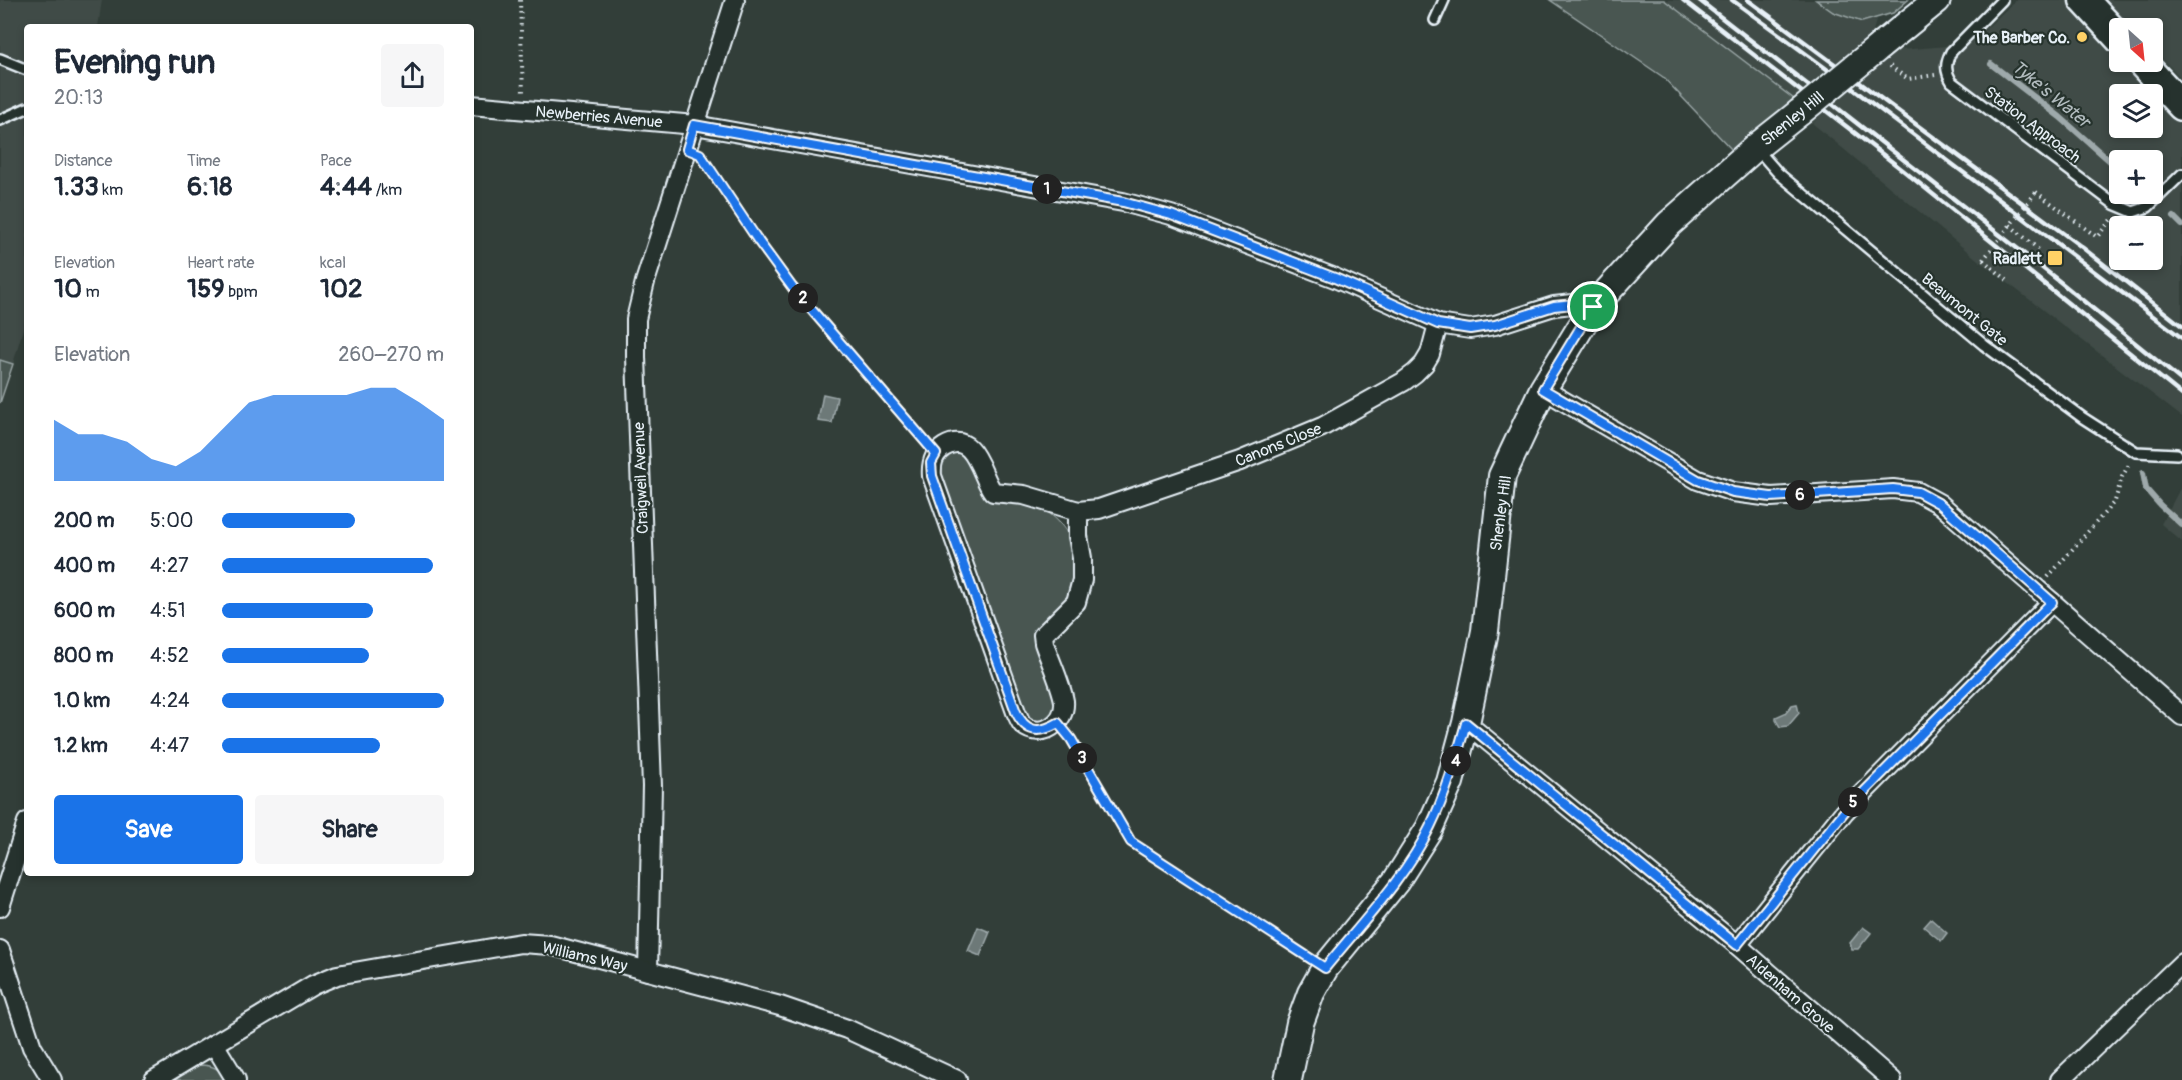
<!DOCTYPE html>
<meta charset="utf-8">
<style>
:root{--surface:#fff;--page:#f6f6f7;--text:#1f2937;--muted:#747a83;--accent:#1a73e8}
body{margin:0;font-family:Pangolin,sans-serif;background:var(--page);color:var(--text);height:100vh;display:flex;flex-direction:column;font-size:22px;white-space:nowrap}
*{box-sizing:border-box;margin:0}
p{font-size:20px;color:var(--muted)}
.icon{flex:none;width:33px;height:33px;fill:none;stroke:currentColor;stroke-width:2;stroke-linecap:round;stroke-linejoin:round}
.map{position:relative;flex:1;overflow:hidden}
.side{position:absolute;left:24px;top:24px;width:450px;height:852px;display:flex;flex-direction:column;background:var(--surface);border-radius:6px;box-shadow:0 3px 9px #0003}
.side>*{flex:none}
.needle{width:39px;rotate:153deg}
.fabs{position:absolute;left:2109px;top:18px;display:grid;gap:12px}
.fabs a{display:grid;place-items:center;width:54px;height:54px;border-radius:6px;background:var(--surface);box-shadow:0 3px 9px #0003;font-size:30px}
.pin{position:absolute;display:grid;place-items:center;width:51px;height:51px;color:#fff;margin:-26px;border:3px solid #fff;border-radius:50%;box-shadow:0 2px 6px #0007}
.km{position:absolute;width:30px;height:30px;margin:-15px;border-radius:50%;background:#222;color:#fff;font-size:16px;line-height:30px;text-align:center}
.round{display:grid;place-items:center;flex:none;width:63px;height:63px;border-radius:6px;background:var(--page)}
.summary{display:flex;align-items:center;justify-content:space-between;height:102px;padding:0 30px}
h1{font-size:33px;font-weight:700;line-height:45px}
.metrics{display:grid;grid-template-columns:repeat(3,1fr);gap:9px;height:102px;padding:6px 30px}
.metrics div{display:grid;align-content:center}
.metrics b{font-size:26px;font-weight:700}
.metrics small{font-size:16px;font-weight:400}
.metrics p{font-size:16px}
.chart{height:168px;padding:12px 30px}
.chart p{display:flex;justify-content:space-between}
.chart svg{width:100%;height:108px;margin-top:6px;fill:var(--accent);opacity:.7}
.button{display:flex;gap:12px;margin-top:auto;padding:12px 30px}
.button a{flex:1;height:69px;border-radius:6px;background:var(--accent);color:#fff;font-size:24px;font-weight:700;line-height:69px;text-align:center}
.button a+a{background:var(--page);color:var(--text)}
ul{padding:0 30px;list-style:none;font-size:20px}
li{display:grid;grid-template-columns:96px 72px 1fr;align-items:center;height:45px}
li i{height:15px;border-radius:8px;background:var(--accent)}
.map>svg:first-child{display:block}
.built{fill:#3f4b46;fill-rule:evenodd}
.green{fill:#495651;stroke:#98a4a4;stroke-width:1.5}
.water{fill:#6d7978;stroke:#9ea9ab;stroke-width:1.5}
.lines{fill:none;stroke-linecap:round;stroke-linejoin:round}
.stream{stroke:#9ea9ab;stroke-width:6}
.lane-casing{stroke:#e8f1f8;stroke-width:14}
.street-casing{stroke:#e8f1f8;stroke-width:22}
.secondary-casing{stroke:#e8f1f8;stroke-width:30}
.primary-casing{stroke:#e8f1f8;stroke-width:33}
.path{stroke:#e8f1f8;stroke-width:4;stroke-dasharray:1.5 4.5;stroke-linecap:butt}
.lane{stroke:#26332d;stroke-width:9}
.street{stroke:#26332d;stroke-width:18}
.secondary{stroke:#26332d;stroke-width:26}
.primary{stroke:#26332d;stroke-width:28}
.rail{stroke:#e8f1f8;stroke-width:4.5}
.secondary-bridge-casing{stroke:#e8f1f8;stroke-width:30;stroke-linecap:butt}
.path-bridge{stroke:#e8f1f8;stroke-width:4;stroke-dasharray:1.5 4.5;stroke-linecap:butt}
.secondary-bridge{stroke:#26332d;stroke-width:26}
.route-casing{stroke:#fff;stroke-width:12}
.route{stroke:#1a73e8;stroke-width:8}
.poi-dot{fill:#ffd166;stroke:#26332d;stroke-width:2}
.labels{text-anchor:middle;stroke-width:4.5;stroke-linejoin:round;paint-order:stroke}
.poi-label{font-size:16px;font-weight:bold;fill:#e8f1f8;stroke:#26332d;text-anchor:end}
.street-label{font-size:16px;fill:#e8f1f8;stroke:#26332d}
.water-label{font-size:18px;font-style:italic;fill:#b1bbbe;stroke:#26332d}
</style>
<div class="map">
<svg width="2182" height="1080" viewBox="0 0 2182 1080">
<rect width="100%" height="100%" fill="#323e39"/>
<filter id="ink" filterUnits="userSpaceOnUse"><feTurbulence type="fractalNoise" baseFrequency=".0167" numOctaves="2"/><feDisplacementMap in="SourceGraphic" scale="12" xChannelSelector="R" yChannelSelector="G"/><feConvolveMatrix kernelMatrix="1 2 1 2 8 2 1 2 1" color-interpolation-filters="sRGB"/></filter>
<g filter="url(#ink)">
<!-- built -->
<g class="built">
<path d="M0,0H102L98,27H27V315L13,364L0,360Z"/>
<path d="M1548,0H1882L1871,38L1794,99L1733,151L1663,77Z"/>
<path d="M2016,0H2066L2119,56L2120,62H2125L2182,125V417L1978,260L1812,123L1889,51L1970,44ZM2120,94H2152V128H2120ZM2120,160H2152V194H2120ZM2120,226H2152V260H2120Z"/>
<path d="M2102,0H2182V79L2153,50L2152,28H2131Z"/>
<path d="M2182,485V542L2161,524Z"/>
</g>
<!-- green -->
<g class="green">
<path d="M1550,0H1664L1794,99L1733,151L1663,77Z"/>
<path d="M1816,0H1908L1893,13L1862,22L1833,12Z"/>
<path d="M0,360L13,364L0,403Z"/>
<path d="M958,451L965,454L983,490C1001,495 1024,498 1040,507C1074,526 1086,564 1067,598C1059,612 1042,619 1036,632L1057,705V714L1040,725L1027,719L939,475L944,455Z"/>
<path d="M199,1065C214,1065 219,1069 229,1080H174Z"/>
</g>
<!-- water -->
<g class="water">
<path d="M823,394L837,397L832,423L818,421Z"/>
<path d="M1797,704L1799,713L1788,726L1780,727L1776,720V717L1785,713L1792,705Z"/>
<path d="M1931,919L1947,933L1941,941L1924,927Z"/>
<path d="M978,927L990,932L980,956L968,951Z"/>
<path d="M1863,927L1871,933L1858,949H1852L1850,943Z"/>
</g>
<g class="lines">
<!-- stream -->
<g class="stream">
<path d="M1991,64L2060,117L2120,170"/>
<path d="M2174,217L2182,225"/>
<path d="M2143,473L2146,489L2160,505L2182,525"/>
</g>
<defs>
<g id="lane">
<path d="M2002,0L1951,52C1945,64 1945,71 1952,82L2114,204L2133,212L2148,207L2182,174"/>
<path d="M1435,20L1444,0"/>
<path d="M0,59L27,70"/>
<path d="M0,120L27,108"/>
<path d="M1757,149L1778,173L1984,345L2083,418L2136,452L2177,454"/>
</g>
<g id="street">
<path d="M471,105L695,125L1123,202L1171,215L1335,278L1438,324L1470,329L1495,325L1554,306L1573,304L1593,307"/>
<path d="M1543,389L1698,480L1733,492L1771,497L1893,489L1918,492L1940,504L2182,716"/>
<path d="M1078,511V536L1082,558V580L1076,602L1043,635L1044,643C1050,661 1061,684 1064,701C1066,723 1041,740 1023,725C1020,722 1018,716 1016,712L932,476C931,464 933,454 944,447C975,429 981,477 993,492L1024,495L1078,511L1099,509L1240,461L1322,427L1403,382L1415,373L1424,364L1430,354L1438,324"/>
<path d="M1466,723L1737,945L1892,1080"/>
<path d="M0,907L27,822"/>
<path d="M1737,945L1844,812L2052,602"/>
<path d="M0,950L32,1047L52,1080"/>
<path d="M648,971L652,786L636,357V319L645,282L735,0"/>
<path d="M214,1044L236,1080"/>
<path d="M154,1080L313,985L337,975L521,943L550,945L780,1006L847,1029L957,1080"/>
<path d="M2060,1080L2182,963"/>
</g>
<g id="secondary">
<path d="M1879,47L1937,0"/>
<path d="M1288,1080L1300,1023L1311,993L1325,968L1396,881L1429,829L1450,782L1466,723L1485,631L1502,476L1543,389L1593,307L1669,224L1756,147L1800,112"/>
</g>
<g id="primary">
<path d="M2084,0L2120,39"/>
<path d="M2141,62L2182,106"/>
</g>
</defs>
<!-- lane casing -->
<use href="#lane" class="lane-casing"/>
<!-- street casing -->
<use href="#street" class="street-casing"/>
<!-- secondary casing -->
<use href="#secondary" class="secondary-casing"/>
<!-- primary casing -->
<use href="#primary" class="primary-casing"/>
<!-- path -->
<g class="path">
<path d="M520,0L523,94"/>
<path d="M1890,66L1908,79L1935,75"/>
<path d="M703,158L759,242L792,287L926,442"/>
<path d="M2036,192L2097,237L2113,217"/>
<path d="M2010,225L2038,249"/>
<path d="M1983,260L2007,280"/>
<path d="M2048,577L2115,501L2122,477L2130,463"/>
<path d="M1067,735L1131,842L1307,956"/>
</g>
<!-- lane -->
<use href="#lane" class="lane"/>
<!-- street -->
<use href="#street" class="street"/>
<!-- secondary -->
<use href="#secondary" class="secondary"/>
<!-- primary -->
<use href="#primary" class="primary"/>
<!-- rail -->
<g class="rail">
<path d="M1683,0L1904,171L2182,395"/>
<path d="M1699,0L2059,281L2182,381"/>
<path d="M1732,0L1824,67L2182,338"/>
<path d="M1748,0L2083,248L2182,326"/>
</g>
<defs>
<path id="secondary-bridge" d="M1800,112L1879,47"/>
</defs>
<!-- secondary-bridge casing -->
<use href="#secondary-bridge" class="secondary-bridge-casing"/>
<!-- path-bridge -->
<path class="path-bridge" d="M1983,260L2036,192"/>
<!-- secondary-bridge -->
<use href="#secondary-bridge" class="secondary-bridge"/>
</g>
</g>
<g class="lines" filter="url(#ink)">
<defs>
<path id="route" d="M694,125L1123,202L1171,215L1335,278L1438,324L1470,329L1495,325L1554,306L1574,304L1593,307L1543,389L1698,480L1733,492L1771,497L1893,489L1918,492L1940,504L2052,602L1844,812L1737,945L1466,723C1456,759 1446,794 1430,827C1406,877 1360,925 1325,968L1131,842L1071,739L1058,723C1039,734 1026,733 1016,712L932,476L931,463L936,454L792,287L759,242L700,154L687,149Z"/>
</defs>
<!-- route casing -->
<use href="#route" class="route-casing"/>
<!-- route -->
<use href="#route" class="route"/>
</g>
<!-- markers -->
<g class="poi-dot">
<circle cx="2082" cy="37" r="6"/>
<rect x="2047" y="250" width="16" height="16" rx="3"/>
</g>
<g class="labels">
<!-- poi labels -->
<g class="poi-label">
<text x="2070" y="43">The Barber Co.</text>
<text x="2042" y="264">Radlett</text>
</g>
<!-- street labels -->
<g class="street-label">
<text transform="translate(599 116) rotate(5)" y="6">Newberries Avenue</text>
<text transform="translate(1792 118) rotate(-39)" y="6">Shenley Hill</text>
<text transform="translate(2033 124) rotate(37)" y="6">Station Approach</text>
<text transform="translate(1965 309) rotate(39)" y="6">Beaumont Gate</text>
<text transform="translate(1278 444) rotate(-22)" y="6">Canons Close</text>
<text transform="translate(640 478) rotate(-92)" y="6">Craigweil Avenue</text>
<text transform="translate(1500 513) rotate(-82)" y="6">Shenley Hill</text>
<text transform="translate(585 956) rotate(13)" y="6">Williams Way</text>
<text transform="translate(1791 993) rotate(41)" y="6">Aldenham Grove</text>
</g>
<!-- water labels -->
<g class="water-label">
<text transform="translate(2051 94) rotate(39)" y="6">Tyke's Water</text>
</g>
</g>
</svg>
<div class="fabs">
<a><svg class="needle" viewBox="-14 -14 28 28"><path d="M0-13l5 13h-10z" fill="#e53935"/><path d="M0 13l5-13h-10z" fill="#747a83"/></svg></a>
<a><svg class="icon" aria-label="layers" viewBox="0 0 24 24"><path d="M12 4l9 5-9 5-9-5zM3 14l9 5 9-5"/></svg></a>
<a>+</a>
<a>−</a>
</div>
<div class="pin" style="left:1593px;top:307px;background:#1e9e55"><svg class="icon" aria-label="arrive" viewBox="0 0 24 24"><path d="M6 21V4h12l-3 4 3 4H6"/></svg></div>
<b class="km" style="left:1047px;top:189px">1</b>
<b class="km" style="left:803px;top:298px">2</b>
<b class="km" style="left:1082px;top:758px">3</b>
<b class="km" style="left:1456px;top:761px">4</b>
<b class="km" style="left:1853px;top:802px">5</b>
<b class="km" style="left:1800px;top:495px">6</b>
<section class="side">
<div class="summary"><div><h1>Evening run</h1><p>20:13</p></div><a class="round"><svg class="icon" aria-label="share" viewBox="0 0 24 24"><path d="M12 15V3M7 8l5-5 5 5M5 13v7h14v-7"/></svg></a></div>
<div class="metrics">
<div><p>Distance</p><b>1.33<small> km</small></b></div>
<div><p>Time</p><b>6:18</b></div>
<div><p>Pace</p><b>4:44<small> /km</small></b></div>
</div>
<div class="metrics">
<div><p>Elevation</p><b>10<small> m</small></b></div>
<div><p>Heart rate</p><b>159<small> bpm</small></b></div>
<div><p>kcal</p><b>102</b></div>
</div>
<div class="chart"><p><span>Elevation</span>260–270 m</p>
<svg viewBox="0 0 160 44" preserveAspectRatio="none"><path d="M0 44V19L10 25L20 25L30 28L40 35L50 38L60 32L70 22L80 12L90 9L100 9L110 9L120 9L130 6L140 6L150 12L160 19V44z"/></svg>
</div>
<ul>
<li><b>200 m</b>5:00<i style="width:60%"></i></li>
<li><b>400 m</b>4:27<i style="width:95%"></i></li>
<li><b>600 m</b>4:51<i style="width:68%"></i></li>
<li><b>800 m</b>4:52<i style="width:66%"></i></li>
<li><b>1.0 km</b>4:24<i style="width:100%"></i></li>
<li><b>1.2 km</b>4:47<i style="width:71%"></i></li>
</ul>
<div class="button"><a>Save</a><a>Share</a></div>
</section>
</div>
